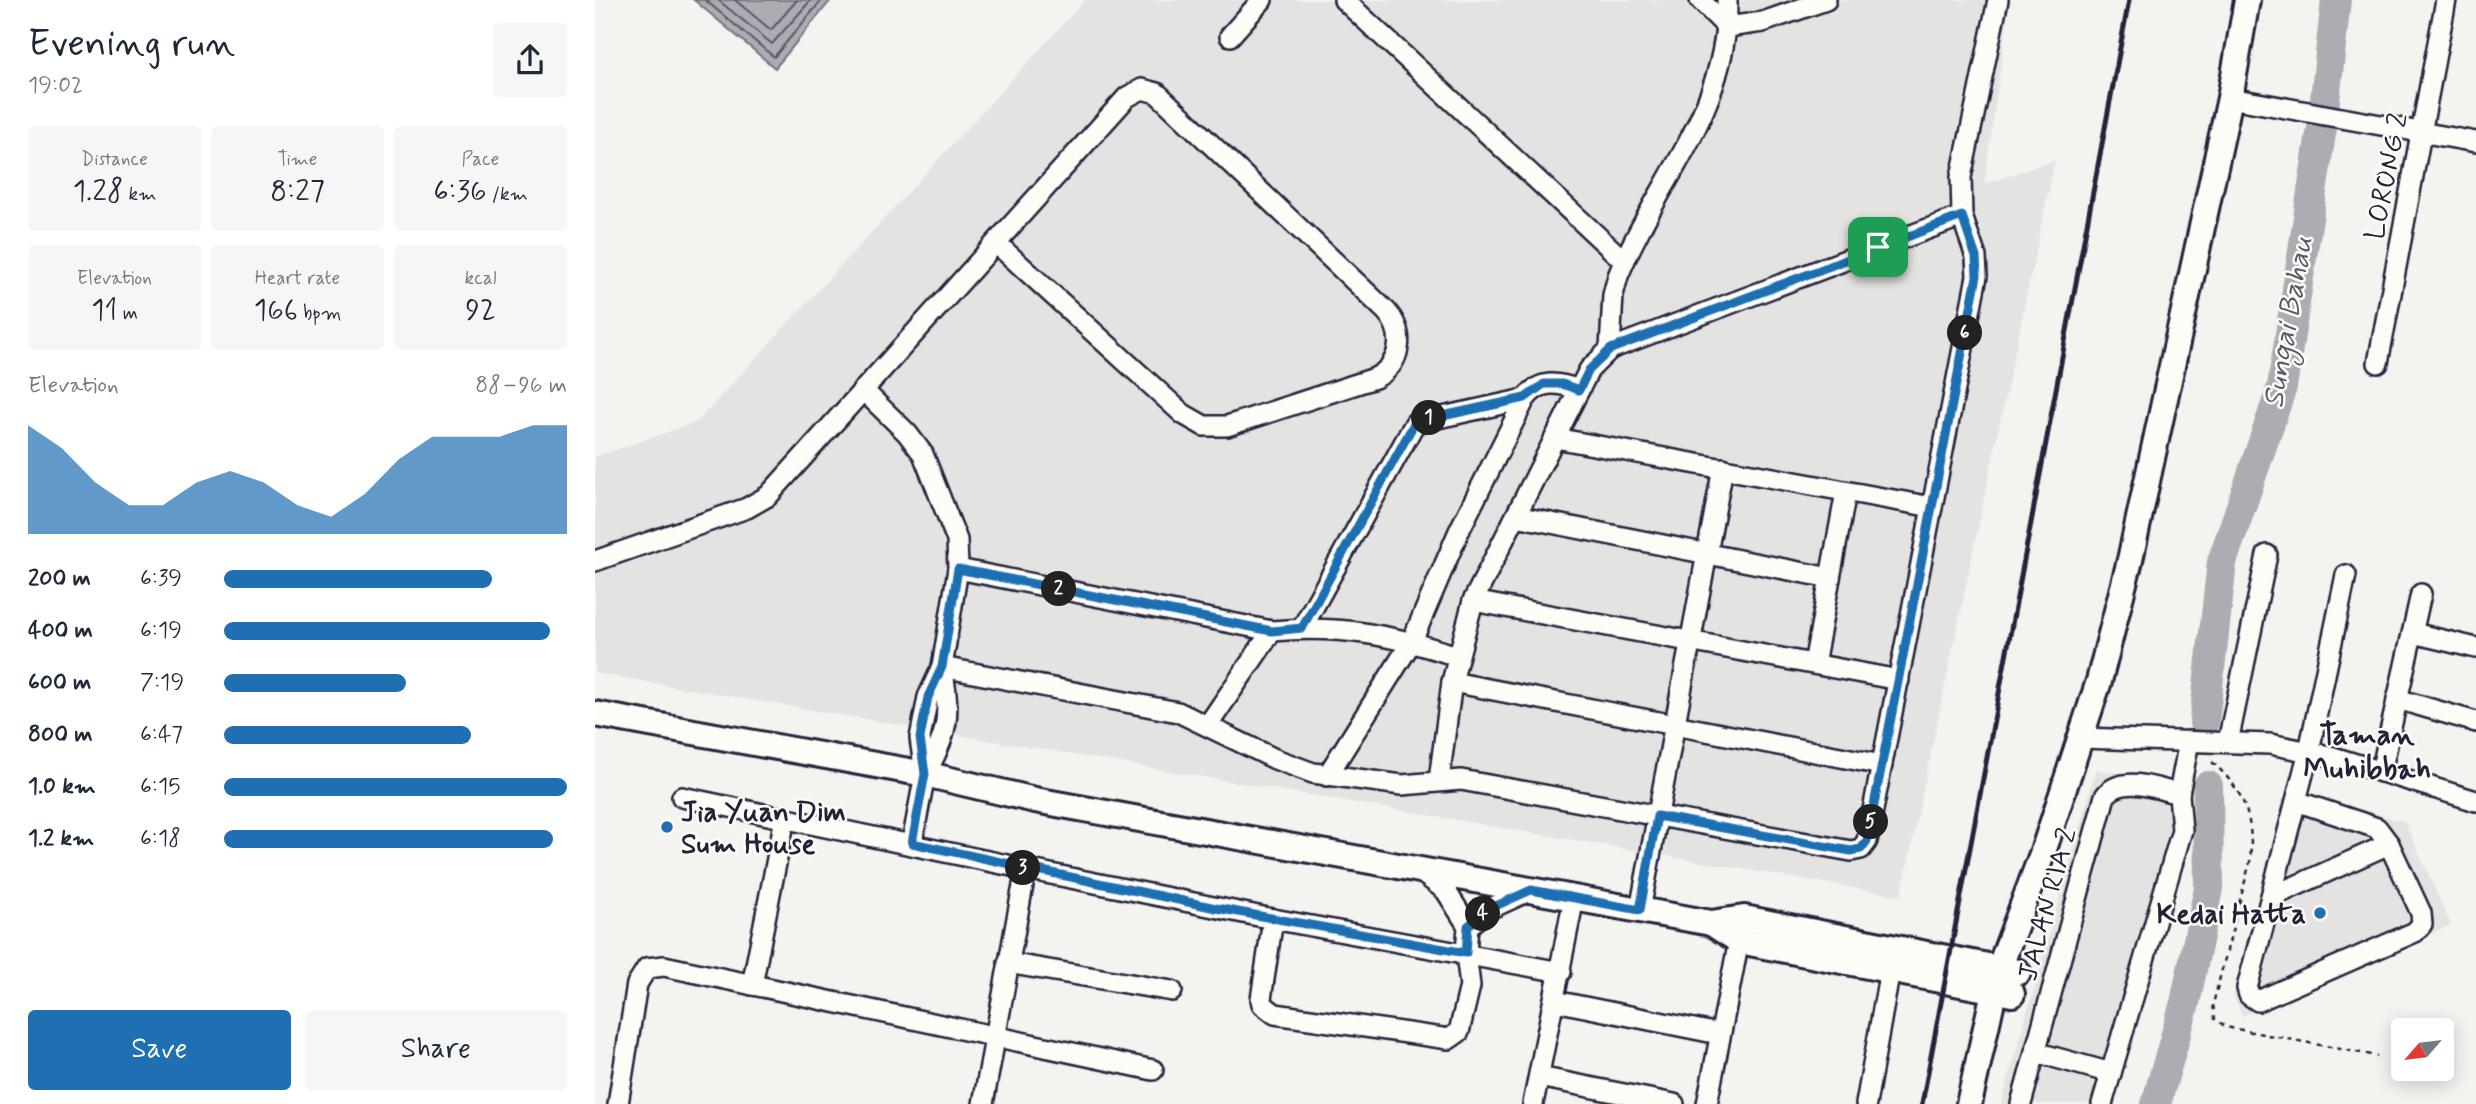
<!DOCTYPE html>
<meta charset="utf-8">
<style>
:root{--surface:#fff;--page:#f6f6f7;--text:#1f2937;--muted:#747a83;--accent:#1f6fb2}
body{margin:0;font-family:Mynerve,sans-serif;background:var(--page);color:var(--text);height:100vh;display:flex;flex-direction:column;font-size:26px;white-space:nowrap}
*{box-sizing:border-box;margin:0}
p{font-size:23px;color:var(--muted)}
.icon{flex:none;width:38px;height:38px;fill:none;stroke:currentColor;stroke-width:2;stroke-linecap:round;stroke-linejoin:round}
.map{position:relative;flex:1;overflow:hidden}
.side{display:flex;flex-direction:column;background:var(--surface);width:595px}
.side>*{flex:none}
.needle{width:46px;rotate:242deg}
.buttons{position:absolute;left:1796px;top:1018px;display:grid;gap:14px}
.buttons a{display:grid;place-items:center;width:63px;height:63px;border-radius:7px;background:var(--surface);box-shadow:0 4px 18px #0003;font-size:35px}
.pin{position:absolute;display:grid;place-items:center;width:60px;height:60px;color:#fff;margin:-30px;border-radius:14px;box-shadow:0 4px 10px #0006}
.km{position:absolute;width:35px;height:35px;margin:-18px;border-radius:50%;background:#222;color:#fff;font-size:19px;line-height:35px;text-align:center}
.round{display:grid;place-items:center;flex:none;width:74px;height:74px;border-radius:7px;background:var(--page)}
.headline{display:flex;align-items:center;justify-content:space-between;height:119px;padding:0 28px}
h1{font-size:38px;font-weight:600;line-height:52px}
.figures{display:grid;grid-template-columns:repeat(3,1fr);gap:10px;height:119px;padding:7px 28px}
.figures div{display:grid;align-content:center;border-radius:7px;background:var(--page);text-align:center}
.figures b{font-size:30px;font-weight:600}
.figures small{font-size:19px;font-weight:400}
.figures p{font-size:19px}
.chart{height:196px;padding:14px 28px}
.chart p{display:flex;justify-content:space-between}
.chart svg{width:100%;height:126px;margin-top:7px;fill:var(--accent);opacity:.7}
.cta{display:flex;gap:14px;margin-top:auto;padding:14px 28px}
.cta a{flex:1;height:80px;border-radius:7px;background:var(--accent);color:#fff;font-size:28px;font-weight:600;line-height:80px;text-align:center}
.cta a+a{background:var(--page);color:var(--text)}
ul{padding:0 28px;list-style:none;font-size:23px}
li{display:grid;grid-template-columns:112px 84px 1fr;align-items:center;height:52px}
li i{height:18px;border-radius:9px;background:var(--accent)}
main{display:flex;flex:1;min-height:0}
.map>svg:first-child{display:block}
.built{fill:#e4e3e2}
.water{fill:#acacb2;stroke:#757582;stroke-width:2}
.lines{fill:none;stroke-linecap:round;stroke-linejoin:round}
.shore{stroke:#59596b;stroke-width:2}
.river{stroke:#acacb2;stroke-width:30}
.minor-casing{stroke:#22223b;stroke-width:24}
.major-casing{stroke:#22223b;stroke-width:30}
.path{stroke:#22223b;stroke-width:2.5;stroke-dasharray:5 5;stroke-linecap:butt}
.minor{stroke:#fdfcf7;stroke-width:19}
.major{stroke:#fdfcf7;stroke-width:24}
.rail{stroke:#22223b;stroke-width:5}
.route-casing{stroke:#fff;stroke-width:14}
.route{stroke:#1f6fb2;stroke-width:9}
.poi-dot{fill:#1f6fb2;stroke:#fdfcf7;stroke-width:2.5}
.labels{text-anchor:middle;stroke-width:5;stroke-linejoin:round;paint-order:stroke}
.street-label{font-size:28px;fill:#22223b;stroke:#fdfcf7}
.poi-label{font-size:28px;font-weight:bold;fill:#22223b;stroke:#fdfcf7;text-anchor:start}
.water-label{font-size:30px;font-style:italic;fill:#59596b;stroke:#fdfcf7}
.neighbourhood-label{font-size:30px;font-weight:bold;fill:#22223b;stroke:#fdfcf7}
</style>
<main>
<section class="side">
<div class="headline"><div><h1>Evening run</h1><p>19:02</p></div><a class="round"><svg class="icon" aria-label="share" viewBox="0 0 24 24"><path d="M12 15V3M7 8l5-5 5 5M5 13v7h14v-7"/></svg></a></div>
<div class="figures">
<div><p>Distance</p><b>1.28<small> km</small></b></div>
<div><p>Time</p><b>8:27</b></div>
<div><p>Pace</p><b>6:36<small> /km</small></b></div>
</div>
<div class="figures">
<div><p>Elevation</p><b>11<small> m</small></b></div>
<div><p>Heart rate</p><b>166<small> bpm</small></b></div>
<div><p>kcal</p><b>92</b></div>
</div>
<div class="chart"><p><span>Elevation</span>88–96 m</p>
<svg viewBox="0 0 160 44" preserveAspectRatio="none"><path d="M0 44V6L10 14L20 26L30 34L40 34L50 26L60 22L70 26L80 34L90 38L100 30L110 18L120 10L130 10L140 10L150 6L160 6V44z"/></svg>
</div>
<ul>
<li><b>200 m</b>6:39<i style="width:78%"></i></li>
<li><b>400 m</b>6:19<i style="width:95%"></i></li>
<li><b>600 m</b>7:19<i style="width:53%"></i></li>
<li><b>800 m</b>6:47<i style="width:72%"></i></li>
<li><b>1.0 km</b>6:15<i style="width:100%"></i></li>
<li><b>1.2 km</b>6:18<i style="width:96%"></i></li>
</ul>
<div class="cta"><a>Save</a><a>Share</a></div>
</section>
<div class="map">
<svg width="1881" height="1104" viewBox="0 0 1881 1104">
<rect width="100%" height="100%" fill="#f4f3ef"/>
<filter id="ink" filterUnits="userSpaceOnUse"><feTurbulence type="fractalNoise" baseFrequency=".0143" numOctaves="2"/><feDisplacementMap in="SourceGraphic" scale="14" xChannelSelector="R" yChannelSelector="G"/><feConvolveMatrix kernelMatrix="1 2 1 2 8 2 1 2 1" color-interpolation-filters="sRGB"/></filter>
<g filter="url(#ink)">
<!-- built -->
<g class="built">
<path d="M490,0H1415L1389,184L1460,160L1306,896L0,673V457L102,422Z"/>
<path d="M1501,770L1605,783L1516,1104H1406Z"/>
<path d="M1694,789L1810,822L1856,925L1647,1016L1638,995Z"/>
</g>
<!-- water -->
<path class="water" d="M99,0H236L180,68Z"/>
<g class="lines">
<!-- shore -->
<g class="shore">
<path d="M110,0L179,57L227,0"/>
<path d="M123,0L177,44L216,0"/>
<path d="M140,0L176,30L202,0"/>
</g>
<!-- river -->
<g class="river">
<path d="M1609,722L1627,562L1687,387L1727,127L1741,0"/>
<path d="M1561,1104L1590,1003L1614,888L1613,786"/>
</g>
<defs>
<g id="minor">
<path d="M749,0L1029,261"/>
<path d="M1105,0L1132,27L1168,22L1231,0"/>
<path d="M635,36L667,0"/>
<path d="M1635,98L1881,142"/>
<path d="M1015,349L1018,295L1023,276C1062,180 1134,110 1132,0"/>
<path d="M1783,363L1851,0"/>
<path d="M268,390L312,433L328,454L362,540L363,569L347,667L333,697L325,738L330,774L317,843"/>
<path d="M960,438L1337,507"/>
<path d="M921,516L1235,578"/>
<path d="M0,561L152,508L173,496L532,97L547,89L562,93L791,311C811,333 807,364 780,378L632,426H609L588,414L401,243"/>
<path d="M363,569L677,631C746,625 797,635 862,656"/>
<path d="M878,601L1304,680"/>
<path d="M707,628L820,423L930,399"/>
<path d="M1818,633L1881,648"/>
<path d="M1219,664L1251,492"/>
<path d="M347,667L583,712L680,759L718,773L807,785L866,780L1256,851L1266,849L1272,841L1382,276L1381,257L1367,216L1366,177L1403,0"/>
<path d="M857,682L1287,765"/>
<path d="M1802,699L1881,722"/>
<path d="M613,725L677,631"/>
<path d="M1486,738L1675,744L1735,756L1881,801"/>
<path d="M1633,742L1672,555"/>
<path d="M1786,772L1826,594"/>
<path d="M330,774C354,733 356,713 347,667"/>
<path d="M732,776L817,641L864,531L930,399C945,379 963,382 984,390"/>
<path d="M844,780L857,682L878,601L994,370L1015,349L1031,343L1367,216"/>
<path d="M87,797L431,869L388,1104"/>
<path d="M1701,801L1782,828L1794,844L1826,913L1827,924L1820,932L1663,1001L1654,995L1652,988L1714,751L1751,575"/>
<path d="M431,869L678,919L966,972"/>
<path d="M1676,897L1794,844"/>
<path d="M1045,910L1128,468"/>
<path d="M678,919L666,999L667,1004L680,1014L854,1039L864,1032L875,986L871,953L873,926L851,891L826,872"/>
<path d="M873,926L894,909L936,890"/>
<path d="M413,963L577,991"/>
<path d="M157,985L190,818"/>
<path d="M960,1001L1124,1034"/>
<path d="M1440,1052L1516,1073"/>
<path d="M944,1077L1079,1104"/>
<path d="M23,1104L42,984L52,968L69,966L558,1070"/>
<path d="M938,1104L979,898"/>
<path d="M1112,1104L1146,930"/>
<path d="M1271,1104L1295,970"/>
<path d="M1426,1104L1510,796C1527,774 1562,789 1584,794"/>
<path d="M1507,1104L1587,830L1584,794L1594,741"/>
</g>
<g id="major">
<path d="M0,714L330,774L440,800L1116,923L1149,918L1423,972"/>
<path d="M1116,923L1144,941L1417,994"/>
<path d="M1374,1104L1404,969L1450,846L1504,681L1535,560L1635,98L1652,0"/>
</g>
</defs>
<!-- minor casing -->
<use href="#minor" class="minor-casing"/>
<!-- major casing -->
<use href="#major" class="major-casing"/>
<!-- path -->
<path class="path" d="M1617,762C1650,791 1659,818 1655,862L1618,1004L1620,1019L1631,1027L1782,1056"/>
<!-- minor -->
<use href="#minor" class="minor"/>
<!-- major -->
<use href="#major" class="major"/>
<!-- rail -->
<path class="rail" d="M1327,1104L1534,0"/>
</g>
</g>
<g class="lines" filter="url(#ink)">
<defs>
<path id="route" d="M1367,216L1381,257L1382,276L1272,841L1266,849L1256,851L1062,816L1045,910L936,890L894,909L873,926L871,953L621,908L317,843L330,774L325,738L333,697L347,667L363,569L677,631L707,628L820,422L930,398L949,384H967L984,390L994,370L1016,349Z"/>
</defs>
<!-- route casing -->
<use href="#route" class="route-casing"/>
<!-- route -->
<use href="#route" class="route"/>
</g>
<!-- markers -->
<g class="poi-dot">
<circle cx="72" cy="827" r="7"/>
<circle cx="1725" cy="913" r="7"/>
</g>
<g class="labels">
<!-- street labels -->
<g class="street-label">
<text transform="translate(1790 176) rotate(-79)" y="10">LORONG 2</text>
<text transform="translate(1451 904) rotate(-75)" y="10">JALAN RIA 2</text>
</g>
<!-- poi labels -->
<g class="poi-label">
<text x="86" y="821">Jia Yuan Dim<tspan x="86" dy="32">Sum House</tspan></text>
<text x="1711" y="923" text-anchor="end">Kedai Hatta</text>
</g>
<!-- water labels -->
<g class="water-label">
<text transform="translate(1692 322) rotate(-80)" y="10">Sungai Bahau</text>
</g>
<!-- neighbourhood labels -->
<g class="neighbourhood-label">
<text x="1772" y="744">Taman<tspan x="1772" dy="34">Muhibbah</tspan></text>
</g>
</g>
</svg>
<div class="buttons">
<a><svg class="needle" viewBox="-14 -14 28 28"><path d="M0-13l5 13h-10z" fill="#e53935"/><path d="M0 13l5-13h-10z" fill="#747a83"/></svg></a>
</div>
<div class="pin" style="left:1283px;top:247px;background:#1e9e55"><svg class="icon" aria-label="arrive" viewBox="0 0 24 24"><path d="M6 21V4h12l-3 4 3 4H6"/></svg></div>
<b class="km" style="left:834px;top:418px">1</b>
<b class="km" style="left:464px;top:589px">2</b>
<b class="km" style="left:428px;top:868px">3</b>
<b class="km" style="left:888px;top:914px">4</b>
<b class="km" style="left:1276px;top:822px">5</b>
<b class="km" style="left:1370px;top:333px">6</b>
</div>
</main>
